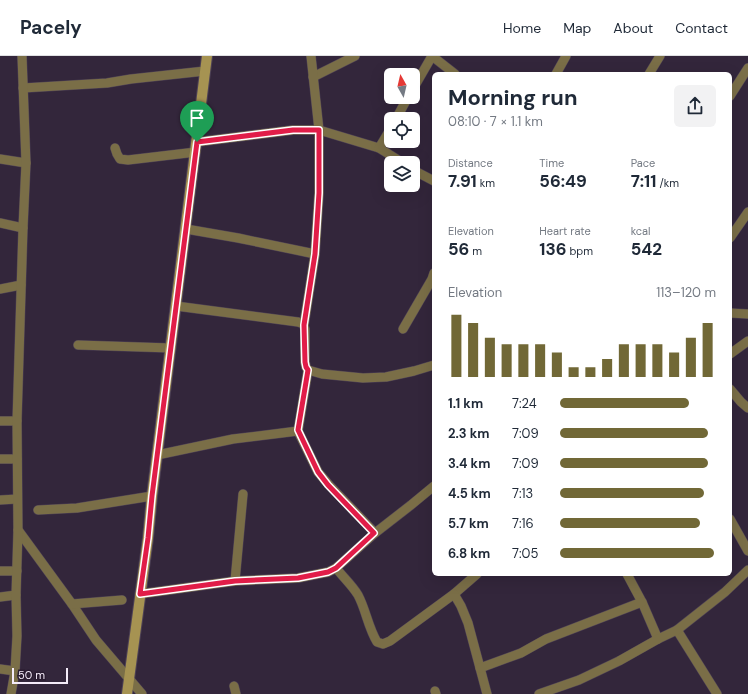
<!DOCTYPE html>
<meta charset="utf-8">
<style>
:root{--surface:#fff;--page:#f2f2f3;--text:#1f2937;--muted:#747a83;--line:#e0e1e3;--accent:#716836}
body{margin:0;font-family:"DM Sans",sans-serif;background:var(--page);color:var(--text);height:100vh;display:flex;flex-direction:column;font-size:15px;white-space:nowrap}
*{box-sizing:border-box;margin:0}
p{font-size:13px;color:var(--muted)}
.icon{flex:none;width:22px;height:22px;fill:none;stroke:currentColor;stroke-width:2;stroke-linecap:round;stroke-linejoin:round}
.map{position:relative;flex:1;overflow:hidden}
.sheet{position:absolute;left:432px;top:16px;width:300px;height:504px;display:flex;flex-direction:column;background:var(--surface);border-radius:6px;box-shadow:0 4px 16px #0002}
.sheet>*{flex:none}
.needle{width:26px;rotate:352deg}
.tools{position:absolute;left:384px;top:12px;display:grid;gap:8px}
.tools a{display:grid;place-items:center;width:36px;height:36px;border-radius:6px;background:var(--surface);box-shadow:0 4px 16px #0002;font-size:20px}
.scale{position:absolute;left:12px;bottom:10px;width:56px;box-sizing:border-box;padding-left:4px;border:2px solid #f4ebf9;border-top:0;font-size:11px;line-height:14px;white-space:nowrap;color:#f4ebf9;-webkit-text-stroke:3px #291c30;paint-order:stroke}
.pin{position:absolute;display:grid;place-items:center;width:34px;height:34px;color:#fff;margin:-41px -17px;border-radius:50% 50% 50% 0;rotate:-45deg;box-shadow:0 0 4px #0007}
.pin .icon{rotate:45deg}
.round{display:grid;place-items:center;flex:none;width:42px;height:42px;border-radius:6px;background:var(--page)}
.overview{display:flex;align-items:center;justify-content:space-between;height:68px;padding:0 16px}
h1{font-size:22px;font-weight:700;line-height:30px}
.metrics{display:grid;grid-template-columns:repeat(3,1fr);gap:6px;height:68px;padding:4px 16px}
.metrics div{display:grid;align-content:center}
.metrics b{font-size:17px;font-weight:700}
.metrics small{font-size:11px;font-weight:400}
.metrics p{font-size:11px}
.chart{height:112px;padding:8px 16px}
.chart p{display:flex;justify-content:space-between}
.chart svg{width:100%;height:72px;margin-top:4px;stroke:var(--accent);stroke-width:6}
ul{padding:0 16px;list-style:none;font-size:13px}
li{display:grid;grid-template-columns:64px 48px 1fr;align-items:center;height:30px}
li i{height:10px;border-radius:5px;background:var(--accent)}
header{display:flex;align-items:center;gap:24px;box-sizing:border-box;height:56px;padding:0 20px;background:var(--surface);border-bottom:1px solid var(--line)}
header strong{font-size:19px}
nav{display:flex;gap:22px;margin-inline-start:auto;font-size:14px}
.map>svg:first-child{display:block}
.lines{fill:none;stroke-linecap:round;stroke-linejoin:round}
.street-casing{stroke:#4e4256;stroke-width:10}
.secondary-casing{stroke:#4e4256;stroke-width:12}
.street{stroke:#7a6e47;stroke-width:9}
.secondary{stroke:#a69352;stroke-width:10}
.route-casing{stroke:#fff;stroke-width:8}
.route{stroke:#e11d48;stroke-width:5}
</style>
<header>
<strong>Pacely</strong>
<nav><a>Home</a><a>Map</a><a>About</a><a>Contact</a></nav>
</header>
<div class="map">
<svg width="748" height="638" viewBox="0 0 748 638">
<rect width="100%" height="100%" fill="#33263b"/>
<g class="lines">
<defs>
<g id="street">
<path d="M432,0L455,18"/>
<path d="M556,18L566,0"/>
<path d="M649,18L660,0"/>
<path d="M313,21L355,0"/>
<path d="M23,32L107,27L131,23L205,15"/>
<path d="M413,33L432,0"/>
<path d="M730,40L748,12"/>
<path d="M396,63L408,41"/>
<path d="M197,86L293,74H319L379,92L403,107"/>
<path d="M115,92L117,98L120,103L128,104L196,96"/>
<path d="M379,92L391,72"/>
<path d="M0,103L26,107"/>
<path d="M413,114L434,125"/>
<path d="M0,167L23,172"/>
<path d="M186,173L238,182L315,198"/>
<path d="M730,182L748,156"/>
<path d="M0,233L21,229"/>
<path d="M176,250L298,266C303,267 304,269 305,273V306L306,311L308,314L322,318L363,322L386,321L414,315L434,309"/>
<path d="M730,257L748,258"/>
<path d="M304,269L315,198L319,137V74L311,0"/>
<path d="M403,273L432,223L434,217"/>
<path d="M78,289L171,292"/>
<path d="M730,298L748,285"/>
<path d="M308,314L298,375L318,416L329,429L375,477"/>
<path d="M730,333L741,346L748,352"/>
<path d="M0,365H17"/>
<path d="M157,399L233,383L298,375"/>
<path d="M0,403H17"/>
<path d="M0,444L17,443"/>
<path d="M38,454L77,452L152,440"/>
<path d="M730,463L748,495"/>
<path d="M18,474L72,548L96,584L142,638"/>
<path d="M336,512C343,521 352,529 358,539C366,554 368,571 377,586L383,588L390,585L454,538L477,518"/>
<path d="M0,515H17"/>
<path d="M627,518L642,546L658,583"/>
<path d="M235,525L243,438"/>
<path d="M140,538L235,525L298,522L328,516L336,512L375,477L411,449L434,430"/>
<path d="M454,538L461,550L468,567L487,638"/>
<path d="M0,541L16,539"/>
<path d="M72,548L122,544"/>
<path d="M677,574L717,638"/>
<path d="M480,612L521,597L546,583L642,546"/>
<path d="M0,613L15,615"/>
<path d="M234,630L236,638"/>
<path d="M435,635L436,638"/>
<path d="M11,638L15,615L17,580L16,539L18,474L17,365L23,172L26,107L22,0"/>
<path d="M539,638L579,624L619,605L658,583L677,574L725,536L748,514"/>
</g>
<path id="secondary" d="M127,638L148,482L152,440L207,0"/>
</defs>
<!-- street casing -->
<use href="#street" class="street-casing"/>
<!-- secondary casing -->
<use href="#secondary" class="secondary-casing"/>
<!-- street -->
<use href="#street" class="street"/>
<!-- secondary -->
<use href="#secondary" class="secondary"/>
</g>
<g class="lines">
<defs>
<path id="route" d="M293,74H319V137L315,198L304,269L305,306L306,311L308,314L298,374L318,416L328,429L374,477L336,512L328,516L298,522L235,525L140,538L148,482L152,440L197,86Z"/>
</defs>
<!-- route casing -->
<use href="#route" class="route-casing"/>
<!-- route -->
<use href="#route" class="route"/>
</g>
</svg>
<div class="tools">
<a><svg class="needle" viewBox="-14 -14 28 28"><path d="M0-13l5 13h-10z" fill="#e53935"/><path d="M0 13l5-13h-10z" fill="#747a83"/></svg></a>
<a><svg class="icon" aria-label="locate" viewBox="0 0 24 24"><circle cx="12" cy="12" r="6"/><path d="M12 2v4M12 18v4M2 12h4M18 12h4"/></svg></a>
<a><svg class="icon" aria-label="layers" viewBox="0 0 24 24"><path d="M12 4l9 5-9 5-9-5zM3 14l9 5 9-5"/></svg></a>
</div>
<div class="scale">50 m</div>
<div class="pin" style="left:197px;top:86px;background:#1e9e55"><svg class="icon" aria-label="arrive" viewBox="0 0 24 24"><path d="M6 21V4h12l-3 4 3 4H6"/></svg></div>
<section class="sheet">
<div class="overview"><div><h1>Morning run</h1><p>08:10 · 7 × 1.1 km</p></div><a class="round"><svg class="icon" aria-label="share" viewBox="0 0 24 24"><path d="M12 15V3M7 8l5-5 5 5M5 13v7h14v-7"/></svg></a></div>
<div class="metrics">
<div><p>Distance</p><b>7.91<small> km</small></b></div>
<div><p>Time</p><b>56:49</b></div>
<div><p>Pace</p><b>7:11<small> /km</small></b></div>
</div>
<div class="metrics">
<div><p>Elevation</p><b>56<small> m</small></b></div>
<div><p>Heart rate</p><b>136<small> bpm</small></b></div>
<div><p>kcal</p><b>542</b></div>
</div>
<div class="chart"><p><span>Elevation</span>113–120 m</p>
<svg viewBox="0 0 160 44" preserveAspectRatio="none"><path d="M5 44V6M15 44V11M25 44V20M35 44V24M45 44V24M55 44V24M65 44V29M75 44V38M85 44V38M95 44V33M105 44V24M115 44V24M125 44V24M135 44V29M145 44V20M155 44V11"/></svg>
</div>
<ul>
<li><b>1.1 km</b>7:24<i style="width:83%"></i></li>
<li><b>2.3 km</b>7:09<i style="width:95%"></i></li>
<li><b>3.4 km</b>7:09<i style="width:95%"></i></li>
<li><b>4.5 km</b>7:13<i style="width:92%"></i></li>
<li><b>5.7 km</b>7:16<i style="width:90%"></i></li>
<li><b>6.8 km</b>7:05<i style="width:99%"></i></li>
</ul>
</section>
</div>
